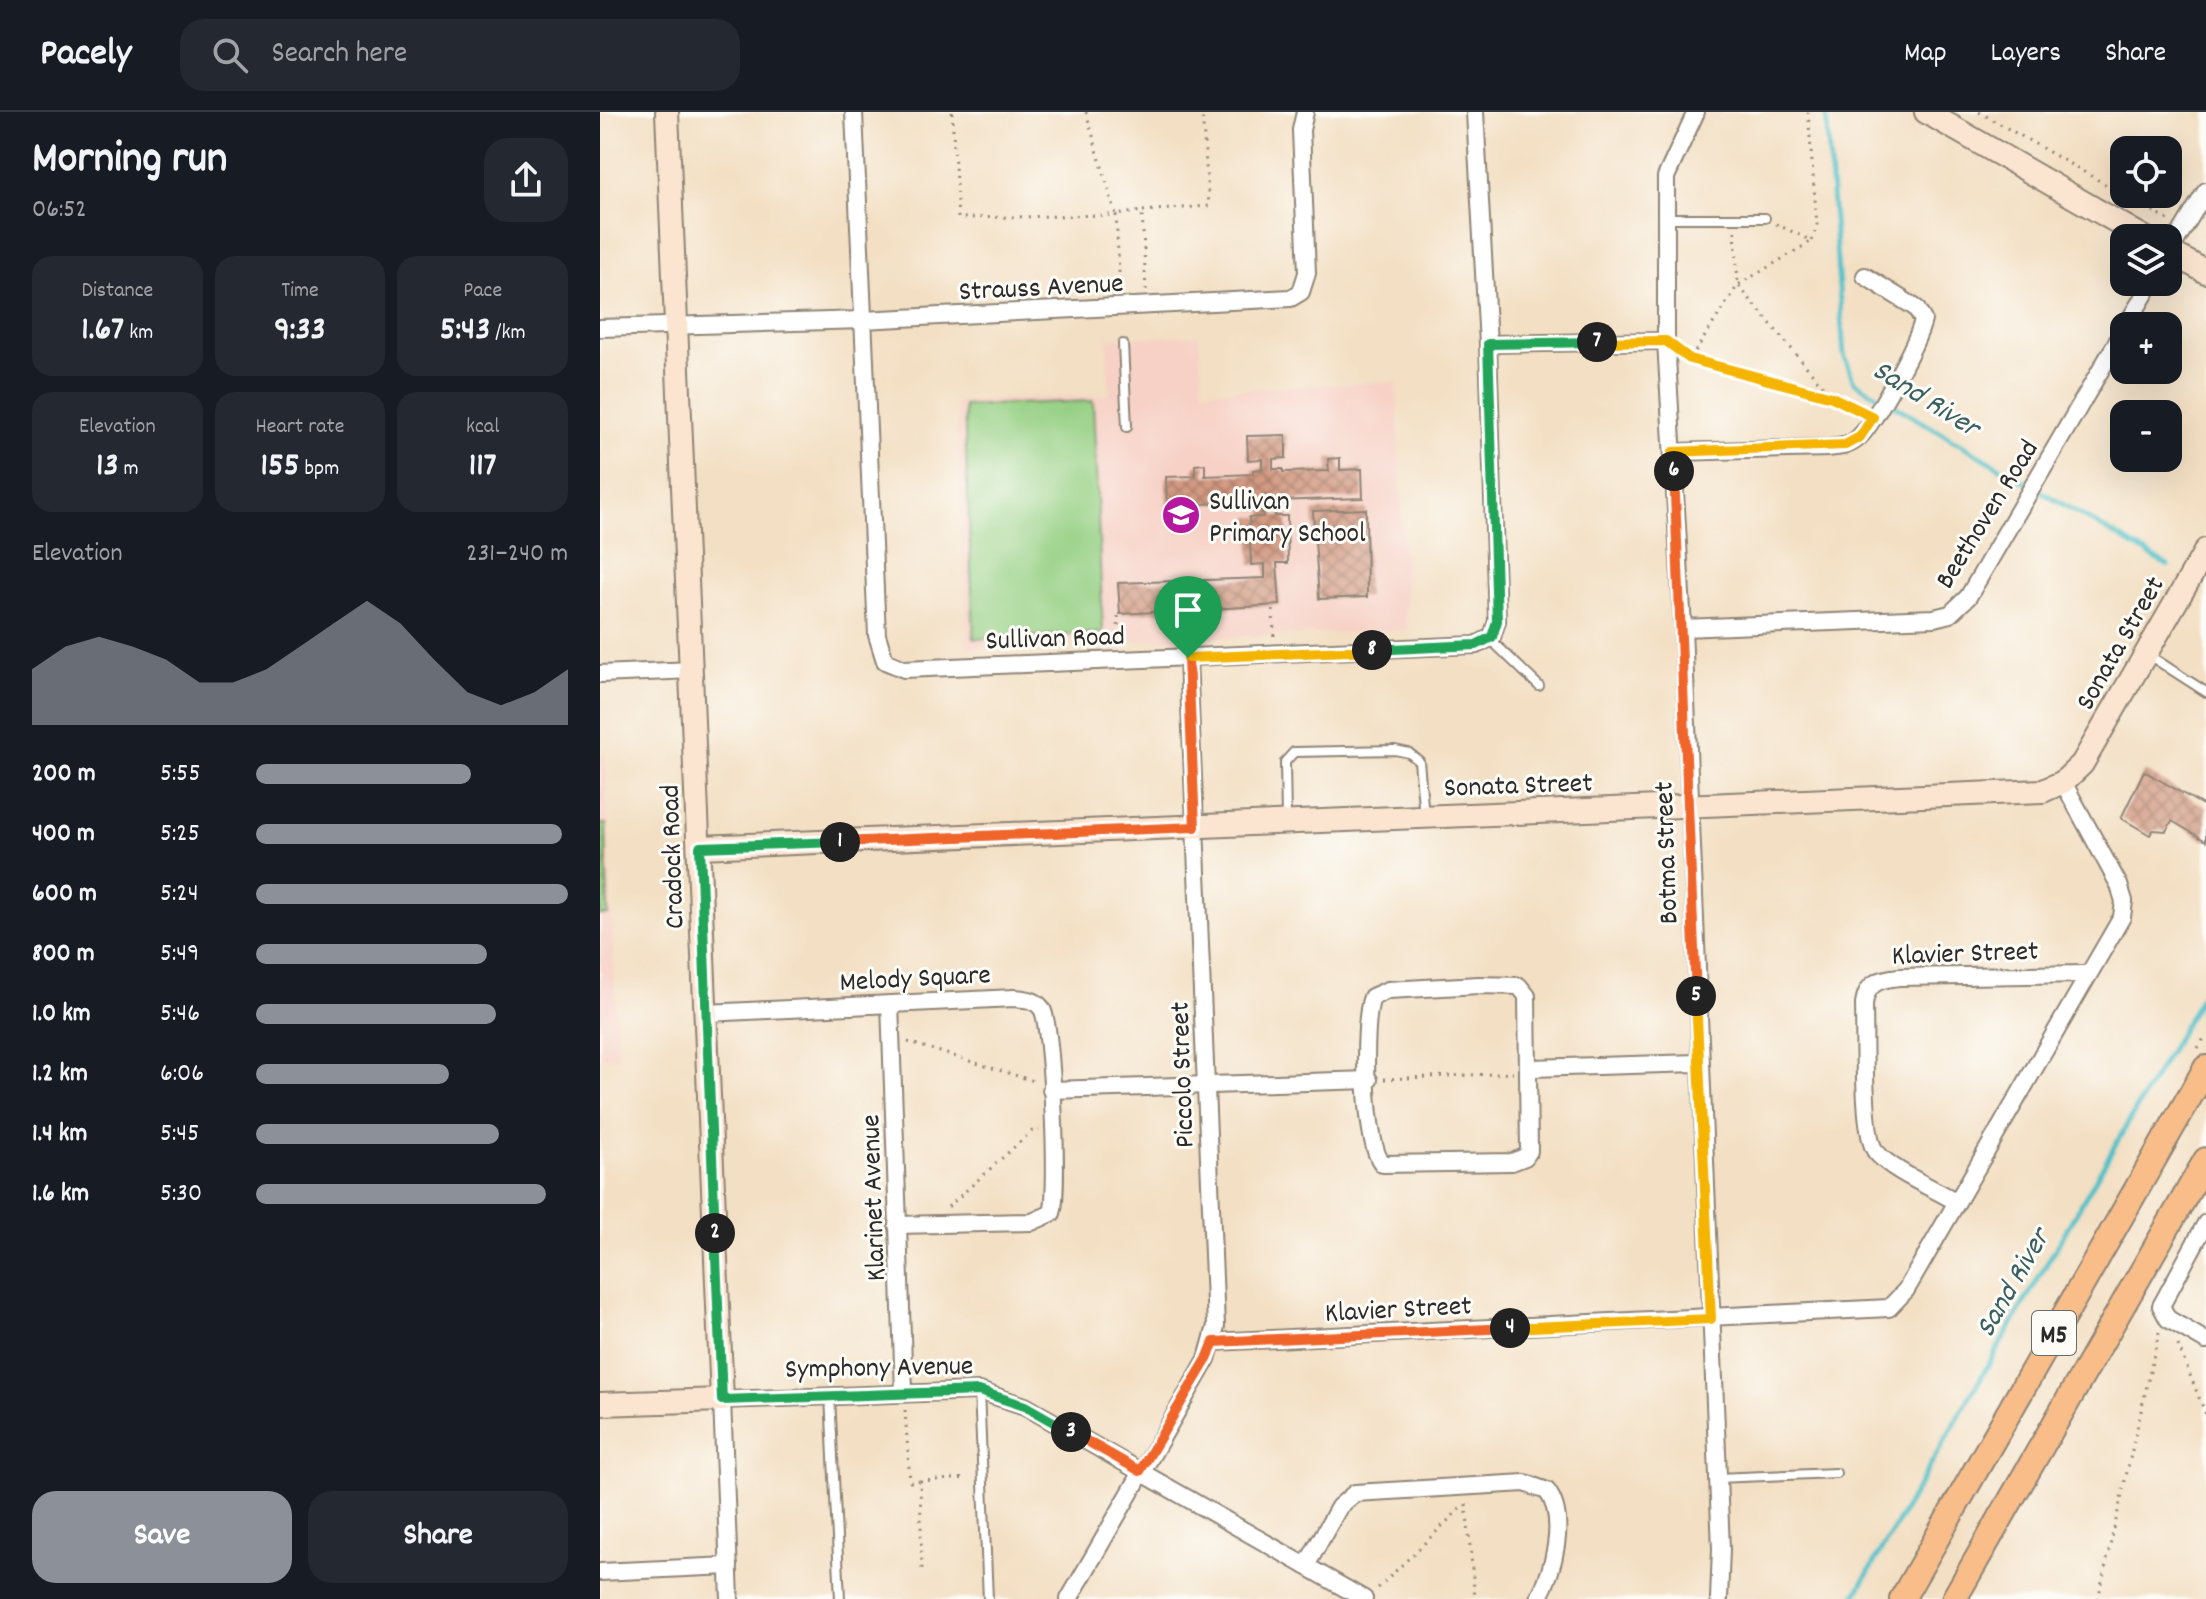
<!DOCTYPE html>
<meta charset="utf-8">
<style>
:root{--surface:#171b24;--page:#242831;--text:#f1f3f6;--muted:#9ea1a6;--line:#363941;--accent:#8c9099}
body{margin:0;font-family:Dekko,sans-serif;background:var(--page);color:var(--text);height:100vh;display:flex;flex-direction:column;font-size:30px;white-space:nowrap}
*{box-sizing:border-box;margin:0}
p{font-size:26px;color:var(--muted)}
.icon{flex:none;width:44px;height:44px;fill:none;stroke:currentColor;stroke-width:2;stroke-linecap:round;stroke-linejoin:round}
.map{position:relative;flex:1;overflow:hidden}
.sheet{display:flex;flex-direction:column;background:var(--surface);width:600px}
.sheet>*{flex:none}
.tools{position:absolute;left:1510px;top:24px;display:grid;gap:16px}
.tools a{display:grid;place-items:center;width:72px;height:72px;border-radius:16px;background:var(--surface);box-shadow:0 8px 32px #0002;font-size:40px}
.pin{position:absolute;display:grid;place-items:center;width:68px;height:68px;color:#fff;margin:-82px -34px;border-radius:50% 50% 50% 0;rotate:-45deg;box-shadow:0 0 8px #0007}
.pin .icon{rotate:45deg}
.km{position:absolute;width:40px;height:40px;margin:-20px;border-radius:50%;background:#222;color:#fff;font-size:22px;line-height:40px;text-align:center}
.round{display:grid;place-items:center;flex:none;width:84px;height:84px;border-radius:24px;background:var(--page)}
.overview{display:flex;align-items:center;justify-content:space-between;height:136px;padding:0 32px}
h1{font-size:44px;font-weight:800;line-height:60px}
.metrics{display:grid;grid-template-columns:repeat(3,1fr);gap:12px;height:136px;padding:8px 32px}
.metrics div{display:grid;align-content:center;border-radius:20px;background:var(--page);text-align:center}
.metrics b{font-size:34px;font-weight:800}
.metrics small{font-size:22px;font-weight:400}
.metrics p{font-size:22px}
.chart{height:224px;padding:16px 32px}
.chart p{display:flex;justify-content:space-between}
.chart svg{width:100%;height:144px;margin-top:8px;fill:var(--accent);opacity:.7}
.button{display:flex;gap:16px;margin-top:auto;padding:16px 32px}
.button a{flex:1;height:92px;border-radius:24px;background:var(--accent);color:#fff;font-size:32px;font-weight:800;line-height:92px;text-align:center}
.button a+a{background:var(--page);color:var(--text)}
ul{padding:0 32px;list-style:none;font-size:26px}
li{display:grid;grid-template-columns:128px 96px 1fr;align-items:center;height:60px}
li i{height:20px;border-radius:10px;background:var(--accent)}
header{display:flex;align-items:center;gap:48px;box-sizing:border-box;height:112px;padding:0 40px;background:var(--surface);border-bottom:2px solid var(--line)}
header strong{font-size:38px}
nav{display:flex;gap:44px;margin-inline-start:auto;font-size:28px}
.search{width:560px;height:72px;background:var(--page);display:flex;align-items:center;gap:20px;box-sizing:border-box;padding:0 28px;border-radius:24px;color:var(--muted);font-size:30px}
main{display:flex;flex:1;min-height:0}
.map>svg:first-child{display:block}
.built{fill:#f7d1c6}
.grass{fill:#96d084;stroke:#607e58;stroke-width:2}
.park{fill:url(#park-tufts);stroke:#607e58;stroke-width:2}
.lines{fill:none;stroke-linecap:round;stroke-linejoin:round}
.stream{stroke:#52c0c8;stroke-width:5}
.building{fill:url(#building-cross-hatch)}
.lane-casing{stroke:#8f8577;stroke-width:12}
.street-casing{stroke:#8f8577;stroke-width:20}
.secondary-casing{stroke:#8f8577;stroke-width:26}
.primary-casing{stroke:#8f8577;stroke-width:28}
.path{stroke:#8f8577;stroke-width:3;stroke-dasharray:2 6;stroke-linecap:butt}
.lane{stroke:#fff;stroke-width:8}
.street{stroke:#fff;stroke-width:16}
.secondary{stroke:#fce5d0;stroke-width:22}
.primary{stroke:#f8bd89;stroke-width:24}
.split-1-casing{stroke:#fff;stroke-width:16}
.split-2-casing{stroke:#fff;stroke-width:16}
.split-3-casing{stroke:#fff;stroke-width:16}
.split-4-casing{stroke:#fff;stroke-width:16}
.split-5-casing{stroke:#fff;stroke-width:16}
.split-6-casing{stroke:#fff;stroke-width:16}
.split-7-casing{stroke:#fff;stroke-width:16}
.split-8-casing{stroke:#fff;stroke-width:16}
.split-9-casing{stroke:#fff;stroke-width:16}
.split-1{stroke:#f0652b;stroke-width:10}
.split-2{stroke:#22a559;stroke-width:10}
.split-3{stroke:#22a559;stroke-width:10}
.split-4{stroke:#f0652b;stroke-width:10}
.split-5{stroke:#f5b400;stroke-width:10}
.split-6{stroke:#f0652b;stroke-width:10}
.split-7{stroke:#f5b400;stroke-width:10}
.split-8{stroke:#22a559;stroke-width:10}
.split-9{stroke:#f5b400;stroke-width:10}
.labels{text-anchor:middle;stroke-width:6;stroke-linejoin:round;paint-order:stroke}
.shield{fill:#fdfcf7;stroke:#6a6a68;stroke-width:2}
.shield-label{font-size:26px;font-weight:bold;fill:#2b2b2b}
.street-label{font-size:28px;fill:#2b2b2b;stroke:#fdfcf7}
.poi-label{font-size:28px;fill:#2b2b2b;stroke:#fdfcf7;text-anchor:start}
.water-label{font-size:30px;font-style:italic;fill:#395f62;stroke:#fdfcf7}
</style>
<header>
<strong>Pacely</strong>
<div class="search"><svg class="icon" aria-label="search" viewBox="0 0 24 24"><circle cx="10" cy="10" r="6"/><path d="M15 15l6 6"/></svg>Search here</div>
<nav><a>Map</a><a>Layers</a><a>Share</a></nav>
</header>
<main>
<section class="sheet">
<div class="overview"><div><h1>Morning run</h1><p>06:52</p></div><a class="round"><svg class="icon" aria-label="share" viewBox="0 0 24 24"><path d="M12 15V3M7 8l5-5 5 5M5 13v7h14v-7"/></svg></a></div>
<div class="metrics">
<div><p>Distance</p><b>1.67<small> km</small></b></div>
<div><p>Time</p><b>9:33</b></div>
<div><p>Pace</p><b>5:43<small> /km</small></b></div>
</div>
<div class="metrics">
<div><p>Elevation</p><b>13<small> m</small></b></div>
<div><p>Heart rate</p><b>155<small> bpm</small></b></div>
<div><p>kcal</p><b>117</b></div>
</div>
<div class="chart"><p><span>Elevation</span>231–240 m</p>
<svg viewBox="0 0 160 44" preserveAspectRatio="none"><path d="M0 44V27L10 20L20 17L30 20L40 24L50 31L60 31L70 27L80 20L90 13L100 6L110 13L120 24L130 34L140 38L150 34L160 27V44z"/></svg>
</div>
<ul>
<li><b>200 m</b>5:55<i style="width:69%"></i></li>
<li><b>400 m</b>5:25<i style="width:98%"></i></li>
<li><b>600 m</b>5:24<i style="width:100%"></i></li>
<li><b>800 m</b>5:49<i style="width:74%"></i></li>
<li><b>1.0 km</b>5:46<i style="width:77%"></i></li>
<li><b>1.2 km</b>6:06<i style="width:62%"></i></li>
<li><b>1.4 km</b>5:45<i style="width:78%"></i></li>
<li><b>1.6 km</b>5:30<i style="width:93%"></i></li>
</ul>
<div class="button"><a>Save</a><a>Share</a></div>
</section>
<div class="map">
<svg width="1606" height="1487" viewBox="0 0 1606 1487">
<defs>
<pattern id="park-tufts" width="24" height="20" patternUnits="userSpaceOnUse" patternTransform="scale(2)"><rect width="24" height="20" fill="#96d084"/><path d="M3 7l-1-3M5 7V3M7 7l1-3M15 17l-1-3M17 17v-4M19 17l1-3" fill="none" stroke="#81b372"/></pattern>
<pattern id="building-cross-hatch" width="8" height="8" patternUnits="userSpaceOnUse" patternTransform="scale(2)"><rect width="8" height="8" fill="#d39a82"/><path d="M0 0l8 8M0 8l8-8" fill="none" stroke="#ab7e6b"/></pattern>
</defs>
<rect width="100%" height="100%" fill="#fdfcf7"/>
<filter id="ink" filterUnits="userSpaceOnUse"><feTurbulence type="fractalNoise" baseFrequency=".0125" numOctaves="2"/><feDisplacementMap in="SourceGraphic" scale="16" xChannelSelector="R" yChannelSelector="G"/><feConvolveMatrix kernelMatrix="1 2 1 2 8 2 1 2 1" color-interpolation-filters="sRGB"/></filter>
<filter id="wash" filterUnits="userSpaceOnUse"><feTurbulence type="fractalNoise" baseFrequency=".006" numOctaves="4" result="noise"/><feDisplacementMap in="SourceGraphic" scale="32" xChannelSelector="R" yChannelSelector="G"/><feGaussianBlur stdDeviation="1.8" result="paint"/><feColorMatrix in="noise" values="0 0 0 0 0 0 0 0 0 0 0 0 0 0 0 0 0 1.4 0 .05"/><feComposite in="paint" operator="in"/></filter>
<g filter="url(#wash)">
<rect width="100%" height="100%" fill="#f3dfc3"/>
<!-- built -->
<g class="built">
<path d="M599,223L603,279L796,270L807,518L367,536L356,289L509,283L507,227Z"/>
<path d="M0,643H5L18,945L0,946Z"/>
</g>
<!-- grass -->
<path class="grass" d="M493,289L503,521L374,527L364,294Z"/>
<!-- park -->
<path class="park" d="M0,712H6L8,803H0Z"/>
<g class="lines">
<!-- stream -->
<g class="stream">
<path d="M1226,0L1244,243L1254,270L1568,454"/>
<path d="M1253,1487L1606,876"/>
</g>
</g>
<g id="blocks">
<!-- building -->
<g class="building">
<path d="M686,323V346L673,347V357H683V360L729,359L728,347L740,346V358L762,357L763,386L675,389V404H687L688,451H677L680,493L520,502L518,471L665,466V452L651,453L649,405H663L662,390L567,393L566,365L595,364V353L605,352V364L653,362V358L662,357V347L648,348L647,324Z"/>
<path d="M766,397L767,485L719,487L713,399Z"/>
<path d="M1544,659L1606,695V729L1572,709L1566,719L1553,718L1550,723L1521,706Z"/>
</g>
</g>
</g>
<g filter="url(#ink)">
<use href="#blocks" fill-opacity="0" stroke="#8f8577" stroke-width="2"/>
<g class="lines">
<defs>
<g id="lane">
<path d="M1065,106H1165"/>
<path d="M523,232L527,315"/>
<path d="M890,527L939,574"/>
<path d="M1547,542L1606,580"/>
<path d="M686,707L685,650L694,640L795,638L809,641L819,649L824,704"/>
<path d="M379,1279L388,1487"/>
<path d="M230,1284L240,1487"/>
<path d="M1117,1366L1236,1361"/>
</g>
<g id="street">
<path d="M254,0L277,523L285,549L304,557L876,533L892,525L897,509L888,232L875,0"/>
<path d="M1096,0L1066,65V229L1083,516L1121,1437L1119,1487"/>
<path d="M1568,142L1606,79"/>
<path d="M1526,214L1552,170"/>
<path d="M0,216L263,208L691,186L701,180L707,161L701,18L705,0"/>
<path d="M888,232L1066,229"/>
<path d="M1073,340L1228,336C1239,335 1250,334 1258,326C1274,312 1318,230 1323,208L1316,196L1265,164"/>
<path d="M1083,516L1334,506L1350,502L1368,485L1524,218"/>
<path d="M0,562L93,558"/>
<path d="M879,873L919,874L927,884L929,1039L925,1045L912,1050L783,1052C764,1035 762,910 772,885L788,878Z"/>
<path d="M290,892L304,1279"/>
<path d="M106,901L414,886C424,887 436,887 442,897C452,913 459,1080 452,1101L432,1110L297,1113"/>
<path d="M931,956L1098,951"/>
<path d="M451,978L769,968"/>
<path d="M1355,1089C1333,1076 1292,1059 1276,1040C1262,1025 1265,919 1264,893C1266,871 1279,867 1299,865L1486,862"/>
<path d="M1606,1111L1561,1194L1568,1207L1606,1229"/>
<path d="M614,1230L1289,1196L1306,1178L1522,805L1524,789L1519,773L1463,670"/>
<path d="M706,1454L739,1395L755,1381L925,1371L947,1379C968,1407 953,1460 938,1487"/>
<path d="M0,1460L129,1454"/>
<path d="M130,1487L122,1288L379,1279L425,1294L764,1487"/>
<path d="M469,1487L607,1247L616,1214L588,546"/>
</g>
<g id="secondary">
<path d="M1326,0L1545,126"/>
<path d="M1568,139L1606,160"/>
<path d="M100,735L1443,679L1463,670L1482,652L1606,438"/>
<path d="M0,1292L122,1288L67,0"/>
</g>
<g id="primary">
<path d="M1302,1487L1606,956"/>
<path d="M1354,1487L1606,1048"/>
</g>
</defs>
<!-- lane casing -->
<use href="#lane" class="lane-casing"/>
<!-- street casing -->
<use href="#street" class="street-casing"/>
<!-- secondary casing -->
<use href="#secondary" class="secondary-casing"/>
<!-- primary casing -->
<use href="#primary" class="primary-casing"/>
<!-- path -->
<g class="path">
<path d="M352,0L358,106L516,103L520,179"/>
<path d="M486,0L516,103L542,99"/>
<path d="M1379,0L1568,108"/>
<path d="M1176,112L1212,129L1217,113L1208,0"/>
<path d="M1135,119L1138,173L1232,285"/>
<path d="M546,178L542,99L609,94L602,0"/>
<path d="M1084,242L1232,285L1259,298"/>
<path d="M1091,246L1138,173L1212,129"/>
<path d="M673,498L674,526"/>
<path d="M518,504V532"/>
<path d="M308,930L434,969"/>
<path d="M1598,936L1606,923"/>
<path d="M784,967L913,961"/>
<path d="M348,1095L432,1019L439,1018"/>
<path d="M1578,1233L1606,1303"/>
<path d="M305,1298L310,1370L320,1369L322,1458"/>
<path d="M320,1369L368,1366"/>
<path d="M866,1392L875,1487"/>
<path d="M778,1476L864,1393"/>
<path d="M1498,1487L1559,1220"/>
</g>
<!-- lane -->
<use href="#lane" class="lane"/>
<!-- street -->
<use href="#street" class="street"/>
<!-- secondary -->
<use href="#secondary" class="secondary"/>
<!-- primary -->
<use href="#primary" class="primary"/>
</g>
</g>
<g class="lines" filter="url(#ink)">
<defs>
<path id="split-1" d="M240,730L595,715L588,546"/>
<path id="split-2" d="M115,1121L100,735L240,730"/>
<path id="split-3" d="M115,1121L122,1288L379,1279L425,1294L471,1320"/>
<path id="split-4" d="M471,1320L540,1359L607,1247L614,1230L910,1216"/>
<path id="split-5" d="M910,1216L1111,1207L1096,884"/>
<path id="split-6" d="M1074,359L1096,884"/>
<path id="split-7" d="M997,230L1066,229L1090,247L1232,285L1273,305L1260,325L1245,333L1073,340L1074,359"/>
<path id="split-8" d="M772,538L876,533L892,525L897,509L888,232L997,230"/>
<path id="split-9" d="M588,546L772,538"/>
</defs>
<!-- split-1 casing -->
<use href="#split-1" class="split-1-casing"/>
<!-- split-2 casing -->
<use href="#split-2" class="split-2-casing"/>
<!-- split-3 casing -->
<use href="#split-3" class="split-3-casing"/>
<!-- split-4 casing -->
<use href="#split-4" class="split-4-casing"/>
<!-- split-5 casing -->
<use href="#split-5" class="split-5-casing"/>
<!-- split-6 casing -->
<use href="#split-6" class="split-6-casing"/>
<!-- split-7 casing -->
<use href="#split-7" class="split-7-casing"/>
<!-- split-8 casing -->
<use href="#split-8" class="split-8-casing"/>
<!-- split-9 casing -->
<use href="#split-9" class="split-9-casing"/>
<!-- split-1 -->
<use href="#split-1" class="split-1"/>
<!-- split-2 -->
<use href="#split-2" class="split-2"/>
<!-- split-3 -->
<use href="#split-3" class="split-3"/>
<!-- split-4 -->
<use href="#split-4" class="split-4"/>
<!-- split-5 -->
<use href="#split-5" class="split-5"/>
<!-- split-6 -->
<use href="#split-6" class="split-6"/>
<!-- split-7 -->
<use href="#split-7" class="split-7"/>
<!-- split-8 -->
<use href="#split-8" class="split-8"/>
<!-- split-9 -->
<use href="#split-9" class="split-9"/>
</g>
<!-- icons -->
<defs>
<symbol id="school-disc" viewBox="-11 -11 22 22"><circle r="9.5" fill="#b5179e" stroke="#fdfcf7"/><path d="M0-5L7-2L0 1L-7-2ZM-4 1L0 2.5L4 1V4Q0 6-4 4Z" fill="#fff"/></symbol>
</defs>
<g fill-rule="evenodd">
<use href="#school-disc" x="559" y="381" width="44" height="44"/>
</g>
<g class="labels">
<!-- shield labels -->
<rect class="shield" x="1432" y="1199" width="44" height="44" rx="6"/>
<g class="shield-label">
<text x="1454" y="1230">M5</text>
</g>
<!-- street labels -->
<g class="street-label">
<text transform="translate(441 173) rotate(-3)" y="10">Strauss Avenue</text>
<text transform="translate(1385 401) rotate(-58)" y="10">Beethoven Road</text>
<text transform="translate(455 524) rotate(-2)" y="10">Sullivan Road</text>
<text transform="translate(1518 530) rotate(-60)" y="10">Sonata Street</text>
<text transform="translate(918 671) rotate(-2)" y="10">Sonata Street</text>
<text transform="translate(1064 741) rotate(-92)" y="10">Botma Street</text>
<text transform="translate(70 745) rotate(-92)" y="10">Cradock Road</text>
<text transform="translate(1365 839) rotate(-2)" y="10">Klavier Street</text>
<text transform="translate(315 864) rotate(-3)" y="10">Melody Square</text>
<text transform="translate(580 963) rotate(-92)" y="10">Piccolo Street</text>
<text transform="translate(271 1086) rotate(-92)" y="10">Klarinet Avenue</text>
<text transform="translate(798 1195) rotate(-3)" y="10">Klavier Street</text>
<text transform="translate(279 1253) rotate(-1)" y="10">Symphony Avenue</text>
</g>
<!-- poi labels -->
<g class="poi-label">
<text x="609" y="397">Sullivan<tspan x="609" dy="32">Primary School</tspan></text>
</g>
<!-- water labels -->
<g class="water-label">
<text transform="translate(1327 285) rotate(32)" y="10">Sand River</text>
<text transform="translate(1411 1170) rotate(-60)" y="10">Sand River</text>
</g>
</g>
</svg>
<div class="tools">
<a><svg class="icon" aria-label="locate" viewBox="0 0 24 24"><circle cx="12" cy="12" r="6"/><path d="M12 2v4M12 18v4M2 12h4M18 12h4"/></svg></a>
<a><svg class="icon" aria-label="layers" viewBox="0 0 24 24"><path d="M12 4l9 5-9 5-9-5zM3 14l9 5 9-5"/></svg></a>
<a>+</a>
<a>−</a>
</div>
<div class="pin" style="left:588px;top:546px;background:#1e9e55"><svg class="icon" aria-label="arrive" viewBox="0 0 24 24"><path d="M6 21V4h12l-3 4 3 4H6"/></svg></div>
<b class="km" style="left:240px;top:730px">1</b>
<b class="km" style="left:115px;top:1121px">2</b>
<b class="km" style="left:471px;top:1320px">3</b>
<b class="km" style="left:910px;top:1216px">4</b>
<b class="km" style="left:1096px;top:884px">5</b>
<b class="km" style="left:1074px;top:359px">6</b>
<b class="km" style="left:997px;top:230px">7</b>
<b class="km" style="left:772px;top:538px">8</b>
</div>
</main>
